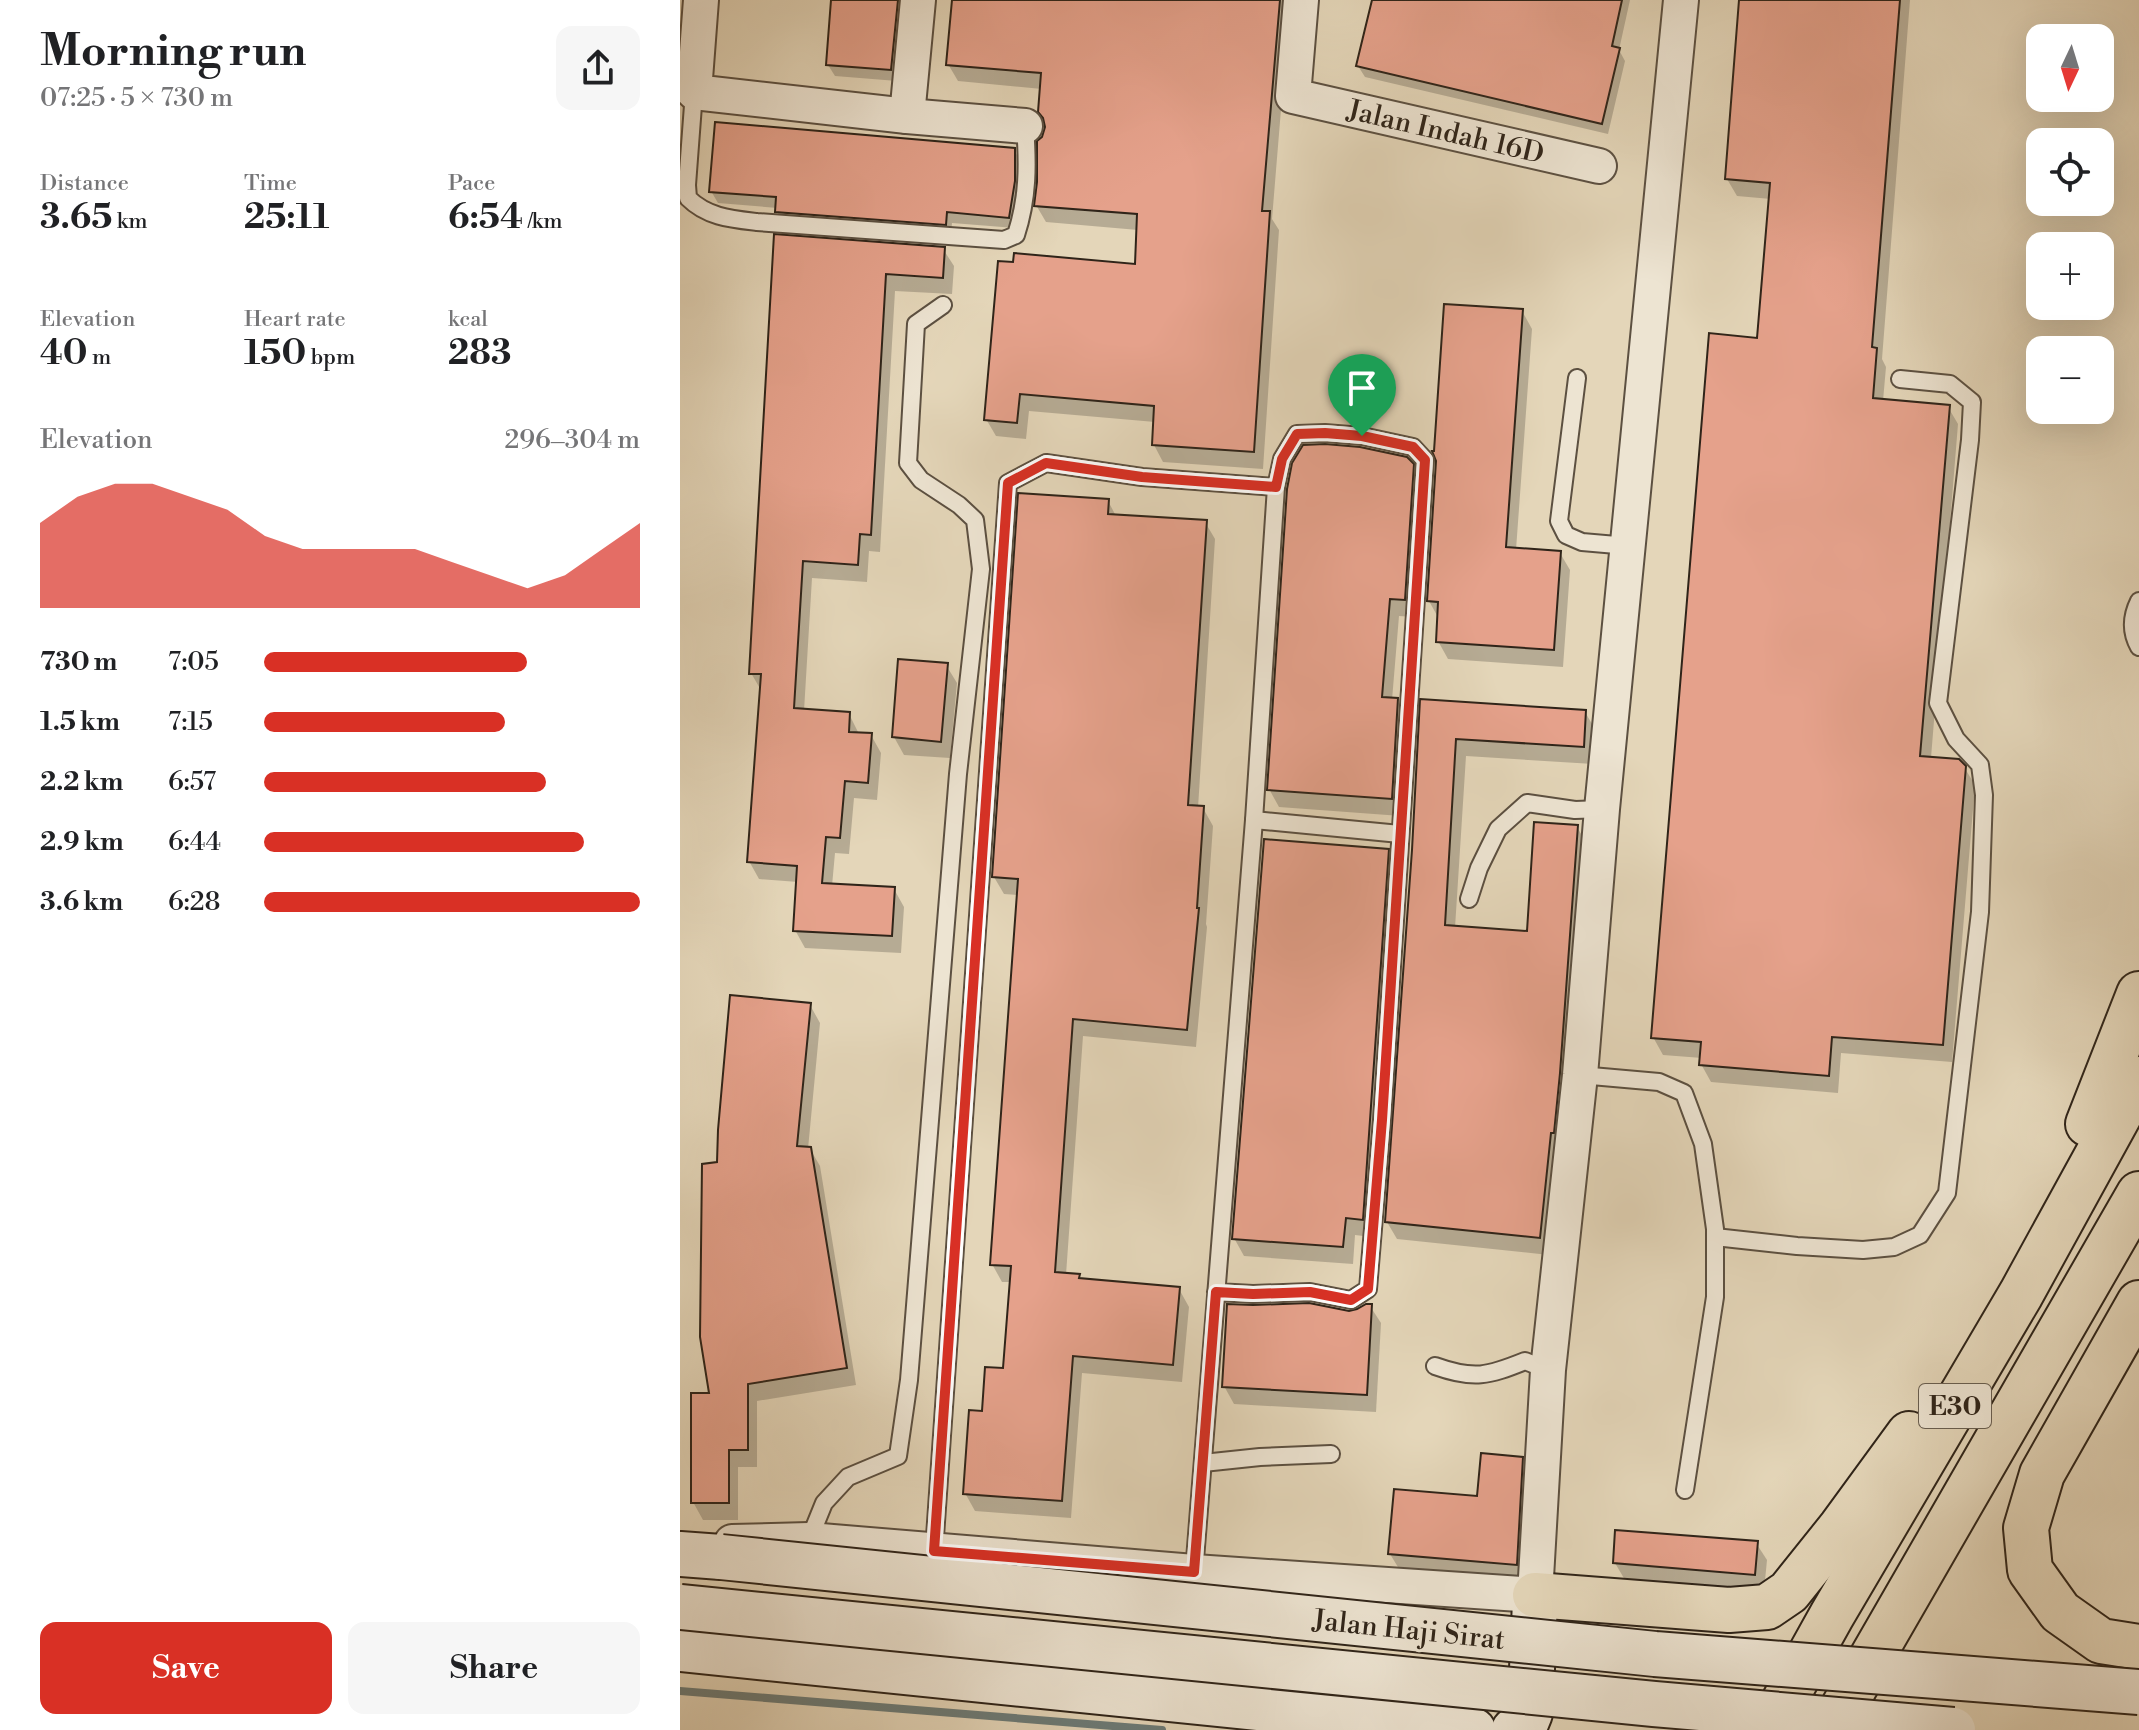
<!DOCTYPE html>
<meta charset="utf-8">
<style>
:root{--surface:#fff;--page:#f6f6f6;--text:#202124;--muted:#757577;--accent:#d93025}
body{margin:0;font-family:"Libre Bodoni",serif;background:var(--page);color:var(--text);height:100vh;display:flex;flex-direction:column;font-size:30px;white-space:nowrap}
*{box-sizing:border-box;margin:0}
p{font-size:26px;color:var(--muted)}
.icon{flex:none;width:44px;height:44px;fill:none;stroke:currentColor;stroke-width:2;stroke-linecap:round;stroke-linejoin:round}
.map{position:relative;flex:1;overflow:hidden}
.details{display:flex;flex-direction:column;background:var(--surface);width:680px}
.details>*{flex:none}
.needle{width:52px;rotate:184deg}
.buttons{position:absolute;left:1346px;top:24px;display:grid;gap:16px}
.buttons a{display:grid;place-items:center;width:88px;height:88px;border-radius:16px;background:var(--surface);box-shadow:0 8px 32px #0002;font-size:40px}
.pin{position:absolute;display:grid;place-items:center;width:68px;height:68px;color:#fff;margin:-82px -34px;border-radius:50% 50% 50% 0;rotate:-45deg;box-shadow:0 0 8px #0007}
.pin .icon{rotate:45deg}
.round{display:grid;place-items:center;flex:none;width:84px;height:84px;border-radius:16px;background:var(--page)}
.headline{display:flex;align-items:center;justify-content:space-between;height:136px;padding:0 40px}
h1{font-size:44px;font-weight:700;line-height:60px}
.stats{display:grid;grid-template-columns:repeat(3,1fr);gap:12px;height:136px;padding:8px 40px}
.stats div{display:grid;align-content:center}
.stats b{font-size:34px;font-weight:700}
.stats small{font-size:22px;font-weight:400}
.stats p{font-size:22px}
.chart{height:224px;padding:16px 40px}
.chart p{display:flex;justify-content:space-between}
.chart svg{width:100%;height:144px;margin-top:8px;fill:var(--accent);opacity:.7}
.button{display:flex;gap:16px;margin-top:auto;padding:16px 40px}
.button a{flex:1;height:92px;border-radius:16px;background:var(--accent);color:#fff;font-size:32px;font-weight:700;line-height:92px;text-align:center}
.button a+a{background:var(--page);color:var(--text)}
ul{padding:0 40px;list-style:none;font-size:26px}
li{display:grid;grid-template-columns:128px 96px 1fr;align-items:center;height:60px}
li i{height:20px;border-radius:10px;background:var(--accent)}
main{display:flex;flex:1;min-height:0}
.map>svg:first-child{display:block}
.shadow{fill:#0003}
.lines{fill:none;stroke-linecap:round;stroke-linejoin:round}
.stream{stroke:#6d7c78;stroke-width:8}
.building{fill:#e5a18b;stroke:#2f2419;stroke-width:2}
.lane-casing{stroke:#5c5041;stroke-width:20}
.street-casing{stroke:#5c5041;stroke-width:38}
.secondary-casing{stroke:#2f2419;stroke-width:48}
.highway-casing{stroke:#2f2419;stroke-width:48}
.lane{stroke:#ede4d2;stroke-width:16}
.street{stroke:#ede4d2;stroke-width:34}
.secondary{stroke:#ede4d2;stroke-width:44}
.highway{stroke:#e4d6b9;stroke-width:44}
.secondary-bridge-casing{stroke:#2f2419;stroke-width:48;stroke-linecap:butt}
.secondary-bridge{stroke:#ede4d2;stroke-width:44}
.route-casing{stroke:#fff;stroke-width:16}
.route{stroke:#d93025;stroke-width:10}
.labels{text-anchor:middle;stroke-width:6;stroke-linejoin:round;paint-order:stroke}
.shield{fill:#ede4d2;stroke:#685e50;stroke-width:2}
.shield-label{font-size:26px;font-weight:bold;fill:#2f2419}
.street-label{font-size:28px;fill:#2f2419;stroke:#ede4d2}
</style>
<main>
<section class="details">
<div class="headline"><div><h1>Morning run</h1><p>07:25 · 5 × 730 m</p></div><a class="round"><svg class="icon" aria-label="share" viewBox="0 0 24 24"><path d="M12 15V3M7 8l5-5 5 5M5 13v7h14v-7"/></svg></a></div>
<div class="stats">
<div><p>Distance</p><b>3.65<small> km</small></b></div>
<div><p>Time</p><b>25:11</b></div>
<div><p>Pace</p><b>6:54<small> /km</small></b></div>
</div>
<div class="stats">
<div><p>Elevation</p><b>40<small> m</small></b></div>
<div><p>Heart rate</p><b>150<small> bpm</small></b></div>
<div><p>kcal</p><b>283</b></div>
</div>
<div class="chart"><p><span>Elevation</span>296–304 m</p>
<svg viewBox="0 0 160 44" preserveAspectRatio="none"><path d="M0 44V18L10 10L20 6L30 6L40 10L50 14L60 22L70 26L80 26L90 26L100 26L110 30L120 34L130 38L140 34L150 26L160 18V44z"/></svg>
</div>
<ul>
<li><b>730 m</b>7:05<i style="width:70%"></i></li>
<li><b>1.5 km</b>7:15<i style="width:64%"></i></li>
<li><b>2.2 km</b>6:57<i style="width:75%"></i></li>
<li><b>2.9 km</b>6:44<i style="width:85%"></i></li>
<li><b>3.6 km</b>6:28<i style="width:100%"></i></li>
</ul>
<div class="button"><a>Save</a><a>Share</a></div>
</section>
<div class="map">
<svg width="1459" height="1730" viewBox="0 0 1459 1730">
<rect width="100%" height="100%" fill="#e4d6b9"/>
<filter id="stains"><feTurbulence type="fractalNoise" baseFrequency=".0025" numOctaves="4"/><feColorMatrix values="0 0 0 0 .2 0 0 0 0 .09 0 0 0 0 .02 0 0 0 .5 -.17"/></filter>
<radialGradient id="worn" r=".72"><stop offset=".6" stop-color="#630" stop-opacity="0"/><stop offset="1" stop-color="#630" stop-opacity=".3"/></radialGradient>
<!-- shadow -->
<g class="shadow">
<path d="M153,0H228L217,81L155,76L148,65Z"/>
<path d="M274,0H610L592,219L599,230L583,469L483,462L474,445L475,422L349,411L346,439L316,436L306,419L456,266L458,230L366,222L356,205L364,138L367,127L362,89L278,81L268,64Z"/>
<path d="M694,0H950L939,50L945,61L928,134L685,77L678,66Z"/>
<path d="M1061,0H1230L1202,359L1206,367L1203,401L1268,407L1278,424L1251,758L1284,767L1295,785L1272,1062L1161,1053L1158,1093L1031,1082L1021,1064L1022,1058L983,1055L973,1037L1079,340L1091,199L1057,196L1047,179Z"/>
<path d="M334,150L341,162L335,228L272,223L271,235L104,223L97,212L98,208L38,203L31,191Z"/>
<path d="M96,236L263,249L274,266L272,294L215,291L200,552L189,551L187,582L132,578L124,711L169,714L179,734L191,735L201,753L197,800L174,798L169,854L155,853L152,886L214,889L224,907L221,953L125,948L115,930L118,882L79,879L69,861L82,692L71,673Z"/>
<path d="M842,311L852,329L836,550L880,553L890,570L883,667L768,659L758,641L759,619L749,601Z"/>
<path d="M732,465L743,483L734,617L719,616L712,700H717L727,717L721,816L599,807L589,789Z"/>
<path d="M428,501L436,516L525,522L535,539L518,808H523L533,826L526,924L527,927L516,1047L403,1036L386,1275L398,1276L401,1280L499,1289L509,1307L502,1382L402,1373L391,1518L295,1511L285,1493L304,1414L325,1370L332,1282H322L312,1264L338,895L324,894L314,877Z"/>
<path d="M266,665L277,683L270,758L224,755L214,737Z"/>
<path d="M742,701L905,712L915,729L913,764L786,756L775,928L849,933L897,827L907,844L869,1255L717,1239L707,1222Z"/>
<path d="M707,850L718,868L692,1237L675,1235L673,1264L564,1256L554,1238Z"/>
<path d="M130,1005L140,1023L128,1149H130L140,1166L176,1385L77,1401V1467H58V1520H23L13,1502L32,1395L39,1163Z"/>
<path d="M690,1306L701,1323L696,1412L554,1404L544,1386L669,1313Z"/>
<path d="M842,1459L855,1482L849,1588L724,1577L710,1554L799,1498Z"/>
<path d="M1076,1543L1087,1560L1084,1591L945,1580L935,1563Z"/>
</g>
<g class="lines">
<!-- stream -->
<path class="stream" d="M0,1691L482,1730"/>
</g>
<!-- building -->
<g class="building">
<path d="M151,0H218L211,70L146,65Z"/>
<path d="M272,0H600L582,211H590L574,452L472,445L474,406L340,394L337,423L304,420L318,261L333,262L334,253L455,264L457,214L354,206L357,182V141L362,137L365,127L363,118L358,112L361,73L266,65Z"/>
<path d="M692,0H942L932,46L940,48L922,124L676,66Z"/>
<path d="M1059,0H1220L1192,347L1197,348L1193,398L1270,405L1240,756L1279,759L1286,766L1263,1045L1152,1037L1149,1076L1019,1065L1021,1042L971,1038L1029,333L1077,338L1090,183L1045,179Z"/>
<path d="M35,122L335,148V181L329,218L267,212L266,225L95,212L96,197L29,192Z"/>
<path d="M94,234L265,247L263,278L206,274L191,535L180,534L178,565L123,561L114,708L170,712L169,732L192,733L188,783L165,781L160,838L146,837L142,883L215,887L212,936L113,931L117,866L67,862L81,674H69Z"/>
<path d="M764,304L843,309L826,547L881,551L874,650L756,642L758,602L747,601L756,461L752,451H754Z"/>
<path d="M645,444L680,447L727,457L734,464L725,600L710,599L702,697L718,698L712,799L587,790L607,489L612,463L623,445Z"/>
<path d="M338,493L429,499L428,514L527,520L508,805L524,806L517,908H519L507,1030L393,1019L375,1272L400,1274L399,1278L500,1287L493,1365L393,1356L382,1501L283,1494L289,1410L302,1411L305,1367L323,1368L331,1266L310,1265L338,879L312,877Z"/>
<path d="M218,659L268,663L261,742L212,737Z"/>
<path d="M740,699L906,710L904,747L776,739L765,925L847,931L854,822L898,825L880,1073L874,1133H871L860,1238L705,1222L732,850Z"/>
<path d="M584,839L709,849L683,1220L666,1218L663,1247L552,1239Z"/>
<path d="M50,995L131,1003L117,1146L131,1147L167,1368L68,1384V1450H49V1503H11V1393H29L20,1337L22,1164L37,1162L38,1130Z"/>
<path d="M629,1303L669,1311L677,1309L686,1304H692L687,1395L542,1387L547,1304L573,1305Z"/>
<path d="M801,1453L843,1457L837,1565L708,1554L714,1489L797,1496Z"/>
<path d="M935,1530L1078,1541L1075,1575L933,1563Z"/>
</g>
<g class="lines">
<defs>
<g id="lane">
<path d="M14,92L7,185L8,198C27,217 51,219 77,222L324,240L336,235C348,198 348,165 345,126"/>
<path d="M897,378L879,521L886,535L902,542L948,546"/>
<path d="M1459,601C1451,617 1450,631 1459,647"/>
<path d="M574,820L720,834"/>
<path d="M789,899L799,868L818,829L847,803L895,810L922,809"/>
<path d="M900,1075L979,1082L1004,1093L1023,1144L1035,1229V1297L1005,1490"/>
<path d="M1035,1237L1117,1246L1183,1250L1214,1247L1240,1235L1267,1193L1300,912L1304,795L1300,765L1276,739L1258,703L1290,440L1292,402L1270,384L1220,379"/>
<path d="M755,1366C794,1380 808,1376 845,1361L868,1370"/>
<path d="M523,1463L580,1457L651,1454"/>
<path d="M129,1540L144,1503L168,1477L218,1456L229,1380L278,774L301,569L295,520L279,505L241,480L228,463L236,324L263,305"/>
<path d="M254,1551L328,483L366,463L462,477L596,487"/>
<path d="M514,1572L574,820L596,487L602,459L617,434L645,433L682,436L733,447L745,460L702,1120L688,1289L671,1300L630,1292L573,1294L536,1292"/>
</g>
<g id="street">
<path d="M21,0L14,92L227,116L345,126"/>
<path d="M621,0L613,96L919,166"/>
<path d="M227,116L238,0"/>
<path d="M52,1542L129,1540L514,1572L855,1595L868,1370L900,1075L922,809L1001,0"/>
</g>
<g id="secondary">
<path d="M0,1554L41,1557"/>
<path d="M0,1649L793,1730"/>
<path d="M834,1730L844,1728L850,1713L855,1602"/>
</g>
<g id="highway">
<path d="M1408,1124L1459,994"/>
<path d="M1459,1303L1362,1474L1346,1528L1350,1570L1380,1612L1421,1641L1459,1647"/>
<path d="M855,1595L1049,1610L1087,1607L1109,1592L1161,1527L1229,1434"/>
<path d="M1088,1730L1152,1615L1341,1294L1459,1079"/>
<path d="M1150,1730L1459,1194"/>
</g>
</defs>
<!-- lane casing -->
<use href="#lane" class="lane-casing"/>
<!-- street casing -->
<use href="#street" class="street-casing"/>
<!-- secondary casing -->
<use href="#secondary" class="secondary-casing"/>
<!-- highway casing -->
<use href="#highway" class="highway-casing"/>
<!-- lane -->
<use href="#lane" class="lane"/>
<!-- street -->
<use href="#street" class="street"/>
<!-- secondary -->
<use href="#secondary" class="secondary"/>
<!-- highway -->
<use href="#highway" class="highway"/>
<defs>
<g id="secondary-bridge">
<path d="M41,1557L975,1654L1459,1692"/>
<path d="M0,1607L974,1704L1273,1730"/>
</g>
</defs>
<!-- secondary-bridge casing -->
<use href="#secondary-bridge" class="secondary-bridge-casing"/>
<!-- secondary-bridge -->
<use href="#secondary-bridge" class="secondary-bridge"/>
</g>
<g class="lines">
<defs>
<path id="route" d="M645,433L682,436L733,447L745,460L702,1120L688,1289L671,1300L630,1292L573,1294L536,1292L514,1572L254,1551L328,483L366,463L462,477L596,487L602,459L617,434Z"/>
</defs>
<!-- route casing -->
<use href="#route" class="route-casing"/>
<!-- route -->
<use href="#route" class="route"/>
</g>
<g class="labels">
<!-- shield labels -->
<rect class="shield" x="1239" y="1384" width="72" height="44" rx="6"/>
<g class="shield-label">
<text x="1275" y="1415">E30</text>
</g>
<!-- street labels -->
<g class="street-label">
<text transform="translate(766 131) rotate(13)" y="10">Jalan Indah 16D</text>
<text transform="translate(729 1629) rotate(6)" y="10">Jalan Haji Sirat</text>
</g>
</g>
<rect width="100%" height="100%" filter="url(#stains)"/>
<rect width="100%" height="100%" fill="url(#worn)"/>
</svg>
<div class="buttons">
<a><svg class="needle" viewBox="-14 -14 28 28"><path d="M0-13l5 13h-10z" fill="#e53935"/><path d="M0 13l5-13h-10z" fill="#757577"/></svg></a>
<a><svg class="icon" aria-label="locate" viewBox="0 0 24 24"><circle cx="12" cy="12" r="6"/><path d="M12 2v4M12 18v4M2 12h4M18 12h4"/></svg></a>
<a>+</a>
<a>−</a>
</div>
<div class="pin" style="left:682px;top:436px;background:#1e9e55"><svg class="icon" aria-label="arrive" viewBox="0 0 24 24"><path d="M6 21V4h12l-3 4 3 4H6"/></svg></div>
</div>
</main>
